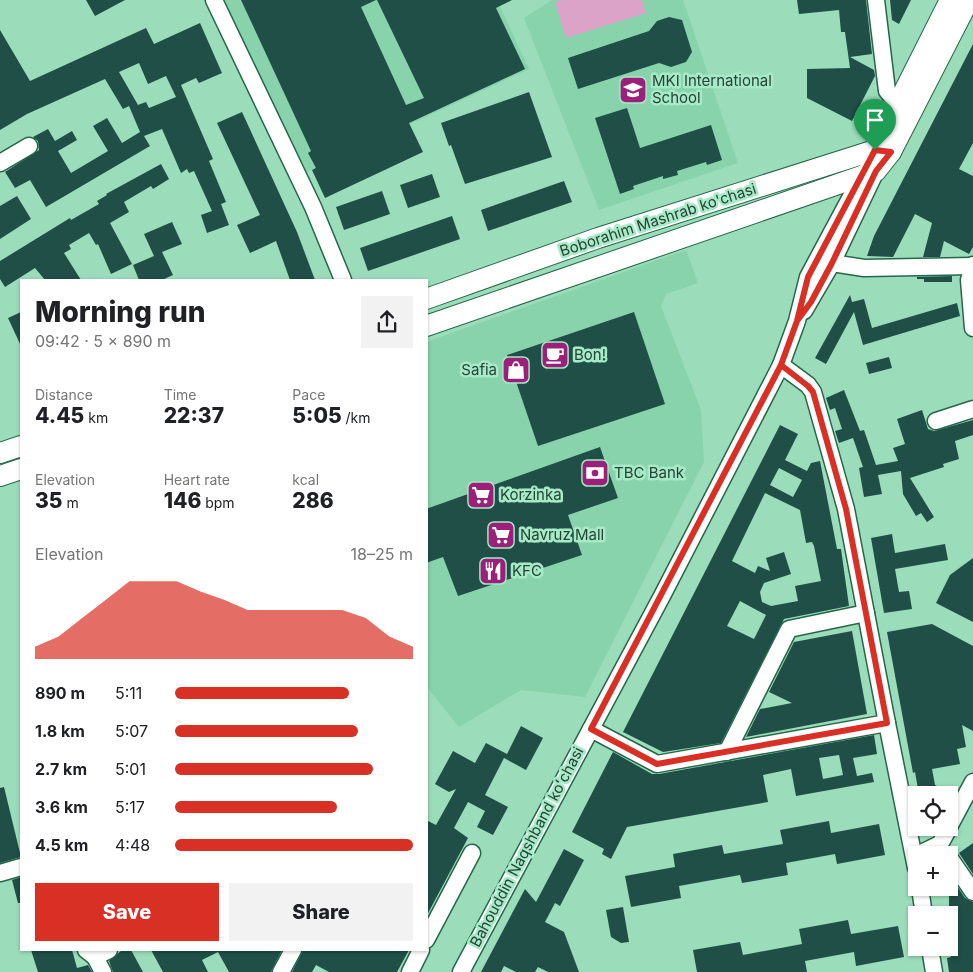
<!DOCTYPE html>
<meta charset="utf-8">
<style>
:root{--surface:#fff;--page:#f2f2f2;--text:#202124;--muted:#757577;--accent:#d93025}
body{margin:0;font-family:Inter,sans-serif;background:var(--page);color:var(--text);height:100vh;display:flex;flex-direction:column;font-size:19px;white-space:nowrap}
*{box-sizing:border-box;margin:0}
p{font-size:16px;color:var(--muted)}
.icon{flex:none;width:28px;height:28px;fill:none;stroke:currentColor;stroke-width:2;stroke-linecap:round;stroke-linejoin:round}
.map{position:relative;flex:1;overflow:hidden}
.details{position:absolute;left:20px;top:279px;width:408px;height:672px;display:flex;flex-direction:column;background:var(--surface);border-radius:0px;box-shadow:0 1px 4px #0004}
.details>*{flex:none}
.controls{position:absolute;left:908px;top:786px;display:grid;gap:10px}
.controls a{display:grid;place-items:center;width:50px;height:50px;border-radius:0px;background:var(--surface);box-shadow:0 1px 4px #0004;font-size:25px}
.pin{position:absolute;display:grid;place-items:center;width:42px;height:42px;color:#fff;margin:-51px -21px;border-radius:50% 50% 50% 0;rotate:-45deg;box-shadow:0 0 5px #0007}
.pin .icon{rotate:45deg}
.round{display:grid;place-items:center;flex:none;width:52px;height:52px;border-radius:0px;background:var(--page)}
.head{display:flex;align-items:center;justify-content:space-between;height:85px;padding:0 15px}
h1{font-size:28px;font-weight:800;line-height:38px}
.metrics{display:grid;grid-template-columns:repeat(3,1fr);gap:8px;height:85px;padding:5px 15px}
.metrics div{display:grid;align-content:center}
.metrics b{font-size:21px;font-weight:800}
.metrics small{font-size:14px;font-weight:400}
.metrics p{font-size:14px}
.chart{height:140px;padding:10px 15px}
.chart p{display:flex;justify-content:space-between}
.chart svg{width:100%;height:90px;margin-top:5px;fill:var(--accent);opacity:.7}
.cta{display:flex;gap:10px;margin-top:auto;padding:10px 15px}
.cta a{flex:1;height:58px;border-radius:0px;background:var(--accent);color:#fff;font-size:20px;font-weight:800;line-height:58px;text-align:center}
.cta a+a{background:var(--page);color:var(--text)}
ul{padding:0 15px;list-style:none;font-size:16px}
li{display:grid;grid-template-columns:80px 60px 1fr;align-items:center;height:38px}
li i{height:12px;border-radius:6px;background:var(--accent)}
.map>svg:first-child{display:block}
.built{fill:#88d3ac}
.grass{fill:#dba3c7}
.building{fill:#1f4f47;fill-rule:evenodd}
.lines{fill:none;stroke-linecap:round;stroke-linejoin:round}
.minor-casing{stroke:#246749;stroke-width:19}
.major-casing{stroke:#246749;stroke-width:22}
.minor{stroke:#fff;stroke-width:16}
.major{stroke:#fff;stroke-width:20}
.route-casing{stroke:#fff;stroke-width:10}
.route{stroke:#d93025;stroke-width:6}
.labels{text-anchor:middle;stroke-width:5;stroke-linejoin:round;paint-order:stroke}
.poi-label{font-size:15px;fill:#274335;stroke:#a7eac7;text-anchor:start}
.street-label{font-size:15px;fill:#274335;stroke:#a7eac7}
</style>
<div class="map">
<svg width="973" height="972" viewBox="0 0 973 972">
<rect width="100%" height="100%" fill="#9bddba"/>
<!-- built -->
<g class="built">
<path d="M222,0H497L529,69L305,173Z"/>
<path d="M552,0H683L738,163L599,210L524,18Z"/>
<path d="M686,250L698,283L666,294L661,306L701,410L704,462L585,697L521,690L459,727L426,686V342Z"/>
</g>
<!-- grass -->
<path class="grass" d="M562,0H642L646,13L566,38L555,2Z"/>
<!-- building -->
<g class="building">
<path d="M86,0H125L95,16Z"/>
<path d="M241,0H376L361,7L406,105L424,98L377,0H512L496,8L525,69L409,123L423,152L325,198L312,170L316,168L308,153L311,151Z"/>
<path d="M797,0H866L872,54L850,57L874,70L875,76L852,121L807,98V69L850,68L845,32H841L839,10L799,14Z"/>
<path d="M890,0H911L899,24L892,20Z"/>
<path d="M669,17L682,20L692,52L686,62L671,67L659,63L578,89L568,58L649,31L657,21Z"/>
<path d="M200,23L222,73L199,83L196,78L181,85L213,159L209,161L226,202L221,204L229,225L207,233L201,215L212,211L194,171L189,173L187,169L181,173L162,129L144,136L150,146L46,207L30,180L15,188L5,172L39,150L38,141L33,137L48,129L55,141L72,131L77,140L58,151L71,173L108,151L93,126L107,118L122,143L140,132L129,106L123,109L105,79L27,114L0,130V30L30,81L146,28L154,44ZM139,63L148,84L166,76L176,97L149,108L146,102L138,105L119,72Z"/>
<path d="M973,44V143L959,169L973,176V247L969,254L944,241L940,257H923L932,223L915,214L893,257L867,256L874,236Z"/>
<path d="M529,92L552,157L465,184L451,145L449,146L441,123Z"/>
<path d="M627,108L640,148L711,125L722,160L707,165L706,162L677,171L678,175L663,179V176L633,186L634,189L620,194L595,118Z"/>
<path d="M242,112L297,232L315,280H290L276,241L250,253L237,225L260,215L217,123Z"/>
<path d="M161,164L169,179L153,189L151,186L124,202L129,212L110,223L132,264L111,274L98,244L96,245L89,233L69,245L71,249L64,253L81,280H45L35,268L5,287L0,279V261L70,218L71,220L99,204L97,201L107,195L106,194Z"/>
<path d="M432,174L440,197L408,208L400,185Z"/>
<path d="M564,181L572,202L488,231L481,210Z"/>
<path d="M382,191L390,214L344,230L336,207Z"/>
<path d="M17,196L31,219L0,239V206Z"/>
<path d="M452,216L460,239L368,271L360,248Z"/>
<path d="M172,222L182,244L162,252L173,275L162,280H139L133,265L154,256L144,234Z"/>
<path d="M952,276V282H924V279H917V277Z"/>
<path d="M850,295L852,302L864,299L872,328L957,303L960,316L863,345L854,312L826,364L815,358Z"/>
<path d="M21,312V346L8,318Z"/>
<path d="M634,312L665,404L538,446L507,355Z"/>
<path d="M889,357L892,368L869,374L866,363Z"/>
<path d="M844,390L860,431L864,430L876,465L898,461L893,448L905,444L897,419L922,410L928,429L934,431L973,420V435L955,441L959,459L943,464L944,467L910,478L934,517L927,522L921,513L916,516L903,494L901,471L878,475L882,494L864,497L859,468L863,467L853,438L839,443L835,431L842,429L835,408L830,410L826,398Z"/>
<path d="M780,425L798,434L785,460L807,471L811,463L820,461L837,549H841L849,606L784,619L721,743L663,752L623,732ZM779,468L802,480L793,497L770,485ZM765,493L800,510L806,543L812,542L814,546L821,581L795,586L798,601L771,606L762,602L760,592L764,583L791,574L784,552L766,558L770,571L758,566L755,573L732,561ZM740,601L766,615L754,639L727,626Z"/>
<path d="M600,447L618,498L568,515L582,555L458,596L443,557L426,563V509Z"/>
<path d="M892,534L895,553L945,544L948,560L895,569L899,592L909,591L912,609L884,613L871,538Z"/>
<path d="M973,558V622L936,603L950,575Z"/>
<path d="M932,624L973,646V731L962,725L966,747L957,749L960,764L932,769L935,785L954,795H919L915,772L913,773L887,632Z"/>
<path d="M852,631L867,714L746,737L760,709L792,703L769,692L794,642Z"/>
<path d="M521,726L543,738L526,770L504,758L485,795L508,807L493,835L477,827L485,811L468,802L454,828L468,838L426,917V820L436,825L456,789L449,792L435,784L453,751L475,763L486,743L507,754Z"/>
<path d="M874,735L877,754L853,758L857,776L872,773L874,782L796,796L791,769L763,775L768,802L627,827L611,859L602,854L604,849L572,832L613,752L652,774H659ZM839,755L843,775L823,779L819,758Z"/>
<path d="M4,787L21,857L0,863V788Z"/>
<path d="M829,821L831,833L879,824L885,855L837,864L835,854L786,863L788,875L742,883L740,875L679,886L681,898L631,907L625,876L675,867L673,854L722,845L724,854L783,844L780,830Z"/>
<path d="M973,843V874L959,853Z"/>
<path d="M564,849L584,860L560,906L555,903L545,922L564,932L579,972H548L538,967L535,972H516L504,966L501,972H481L525,889L536,902Z"/>
<path d="M949,874L965,898L973,902V972H949L947,958L951,957L949,953Z"/>
<path d="M21,877V903H18L12,880Z"/>
<path d="M623,907L629,942L621,943L611,937L606,910Z"/>
<path d="M848,920L851,934L898,926L904,957L856,966L854,952L805,961L807,972H697L693,950L740,942L743,955L802,944L799,929Z"/>
<path d="M31,950H72L77,968L88,965L92,972H38Z"/>
<path d="M122,950H131L143,972H113L109,961Z"/>
<path d="M151,950H282L271,972H229L218,952L202,960L208,972H163Z"/>
<path d="M303,950H409L397,972H329L316,965L312,972H292Z"/>
</g>
<g class="lines">
<defs>
<g id="minor">
<path d="M214,0L313,207L343,280"/>
<path d="M876,0L887,91L897,103"/>
<path d="M0,163L29,146"/>
<path d="M832,263L864,268L973,266"/>
<path d="M973,265L969,280L973,328"/>
<path d="M804,311L832,263L875,173"/>
<path d="M936,421L973,409"/>
<path d="M887,723L916,868"/>
<path d="M591,729L657,764L887,723L846,509L813,392L808,385L781,365"/>
<path d="M727,752L789,629L866,613"/>
<path d="M949,827L973,782"/>
<path d="M917,855L940,844L949,828"/>
<path d="M949,857L973,892"/>
<path d="M0,873L21,867"/>
<path d="M920,888L924,915"/>
<path d="M426,940L472,853"/>
<path d="M930,948L934,972"/>
<path d="M86,950L95,957L109,950"/>
<path d="M95,957L103,972"/>
<path d="M281,972L293,950"/>
<path d="M410,972L421,950"/>
<path d="M461,972L662,596L781,365L797,321L808,277L861,178"/>
</g>
<g id="major">
<path d="M869,161L950,0"/>
<path d="M426,299L598,238L875,150L891,152"/>
<path d="M426,326L876,171L891,152L969,0"/>
<path d="M0,453L21,446"/>
<path d="M0,476L21,469"/>
</g>
</defs>
<!-- minor casing -->
<use href="#minor" class="minor-casing"/>
<!-- major casing -->
<use href="#major" class="major-casing"/>
<!-- minor -->
<use href="#minor" class="minor"/>
<!-- major -->
<use href="#major" class="major"/>
</g>
<g class="lines">
<defs>
<path id="route" d="M875,150L808,277L797,321L781,365L591,729L657,764L887,723L846,509L813,392L808,386L781,365L797,321L811,302L832,263L876,171L891,152L875,150"/>
</defs>
<!-- route casing -->
<use href="#route" class="route-casing"/>
<!-- route -->
<use href="#route" class="route"/>
</g>
<!-- icons -->
<defs>
<symbol id="school-square" viewBox="-11 -11 22 22"><rect x="-9" y="-9" width="18" height="18" rx="4" fill="#9a207a" stroke="#a7eac7"/><path d="M0-5L7-2L0 1L-7-2ZM-4 1L0 2.5L4 1V4Q0 6-4 4Z" fill="#fff"/></symbol>
<symbol id="cafe-square" viewBox="-11 -11 22 22"><rect x="-9" y="-9" width="18" height="18" rx="4" fill="#9a207a" stroke="#a7eac7"/><path d="M-5.5-4.5H6V0H3Q3 3.5 0 3.5H-2.5Q-5.5 3.5-5.5 0ZM3-3.2v2h1.7v-2ZM-6 4.5H4V6H-6Z" fill="#fff"/></symbol>
<symbol id="shop-square" viewBox="-11 -11 22 22"><rect x="-9" y="-9" width="18" height="18" rx="4" fill="#9a207a" stroke="#a7eac7"/><path d="M-5-2.5h2.3a2.7 3.5 0 0 1 5.4 0H5L5.5 6h-11ZM-1.5-2.5h3a1.5 2.3 0 0 0-3 0Z" fill="#fff"/></symbol>
<symbol id="bank-square" viewBox="-11 -11 22 22"><rect x="-9" y="-9" width="18" height="18" rx="4" fill="#9a207a" stroke="#a7eac7"/><path d="M-6-4H6V4H-6ZM0-2.3a2.3 2.3 0 1 0 0 4.6a2.3 2.3 0 1 0 0-4.6Z" fill="#fff"/></symbol>
<symbol id="supermarket-square" viewBox="-11 -11 22 22"><rect x="-9" y="-9" width="18" height="18" rx="4" fill="#9a207a" stroke="#a7eac7"/><path d="M-6-5.5h2.5l.6 2H6L4.5 2H-2.5L-4.4-4H-6ZM-1.5 3.2a1.3 1.3 0 1 0 .1 0ZM3 3.2a1.3 1.3 0 1 0 .1 0Z" fill="#fff"/></symbol>
<symbol id="restaurant-square" viewBox="-11 -11 22 22"><rect x="-9" y="-9" width="18" height="18" rx="4" fill="#9a207a" stroke="#a7eac7"/><path d="M-5-6h1v4h1v-4h1v4h1v-4h1v5L-1.5 .5V6h-2V.5L-5-1ZM5-6V6H3V1.5H1.5Q1.5-4 5-6Z" fill="#fff"/></symbol>
</defs>
<g fill-rule="evenodd">
<use href="#school-square" x="617" y="74" width="32" height="32"/>
<use href="#cafe-square" x="539" y="339" width="32" height="32"/>
<use href="#shop-square" x="500" y="354" width="32" height="32"/>
<use href="#bank-square" x="579" y="457" width="32" height="32"/>
<use href="#supermarket-square" x="465" y="479" width="32" height="32"/>
<use href="#supermarket-square" x="485" y="519" width="32" height="32"/>
<use href="#restaurant-square" x="477" y="555" width="32" height="32"/>
</g>
<g class="labels">
<!-- poi labels -->
<g class="poi-label">
<text x="652" y="86">MKI International<tspan x="652" dy="17">School</tspan></text>
<text x="574" y="360">Bon!</text>
<text x="497" y="375" text-anchor="end">Safia</text>
<text x="614" y="478">TBC Bank</text>
<text x="500" y="500">Korzinka</text>
<text x="520" y="540">Navruz Mall</text>
<text x="512" y="576">KFC</text>
</g>
<!-- street labels -->
<g class="street-label">
<text transform="translate(658 220) rotate(-18)" y="5">Boborahim Mashrab ko'chasi</text>
<text transform="translate(527 847) rotate(-62)" y="5">Bahouddin Naqshband koʻchasi</text>
</g>
</g>
</svg>
<div class="controls">
<a><svg class="icon" aria-label="locate" viewBox="0 0 24 24"><circle cx="12" cy="12" r="6"/><path d="M12 2v4M12 18v4M2 12h4M18 12h4"/></svg></a>
<a>+</a>
<a>−</a>
</div>
<div class="pin" style="left:875px;top:150px;background:#1e9e55"><svg class="icon" aria-label="arrive" viewBox="0 0 24 24"><path d="M6 21V4h12l-3 4 3 4H6"/></svg></div>
<section class="details">
<div class="head"><div><h1>Morning run</h1><p>09:42 · 5 × 890 m</p></div><a class="round"><svg class="icon" aria-label="share" viewBox="0 0 24 24"><path d="M12 15V3M7 8l5-5 5 5M5 13v7h14v-7"/></svg></a></div>
<div class="metrics">
<div><p>Distance</p><b>4.45<small> km</small></b></div>
<div><p>Time</p><b>22:37</b></div>
<div><p>Pace</p><b>5:05<small> /km</small></b></div>
</div>
<div class="metrics">
<div><p>Elevation</p><b>35<small> m</small></b></div>
<div><p>Heart rate</p><b>146<small> bpm</small></b></div>
<div><p>kcal</p><b>286</b></div>
</div>
<div class="chart"><p><span>Elevation</span>18–25 m</p>
<svg viewBox="0 0 160 44" preserveAspectRatio="none"><path d="M0 44V38L10 33L20 24L30 15L40 6L50 6L60 6L70 11L80 15L90 20L100 20L110 20L120 20L130 20L140 24L150 33L160 38V44z"/></svg>
</div>
<ul>
<li><b>890 m</b>5:11<i style="width:73%"></i></li>
<li><b>1.8 km</b>5:07<i style="width:77%"></i></li>
<li><b>2.7 km</b>5:01<i style="width:83%"></i></li>
<li><b>3.6 km</b>5:17<i style="width:68%"></i></li>
<li><b>4.5 km</b>4:48<i style="width:100%"></i></li>
</ul>
<div class="cta"><a>Save</a><a>Share</a></div>
</section>
</div>
